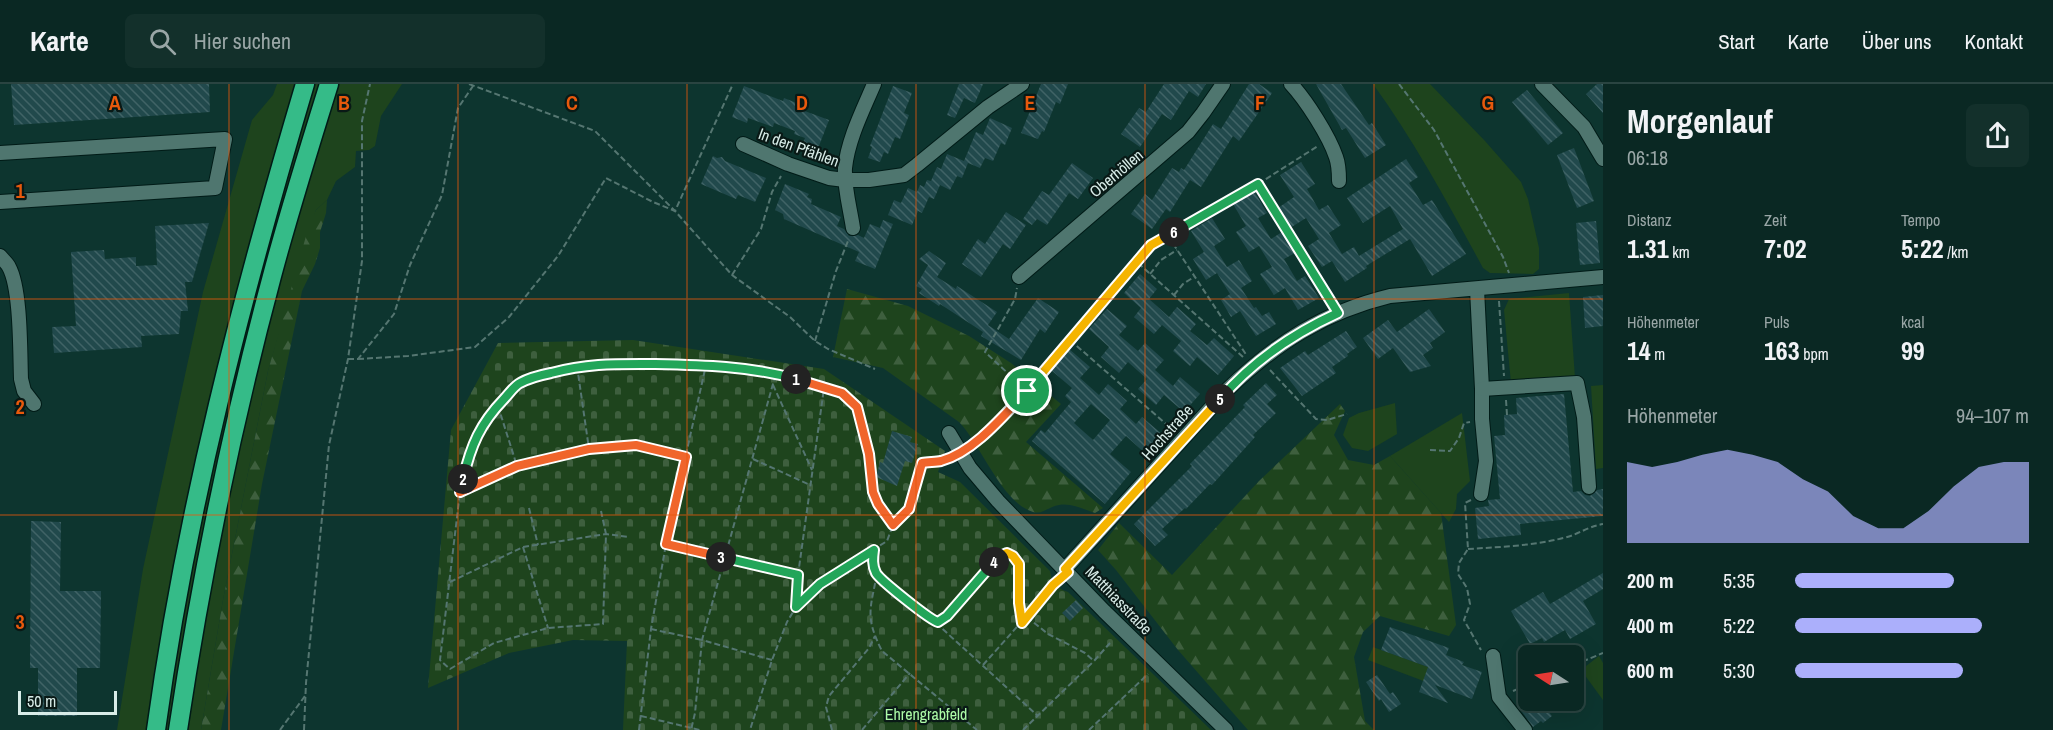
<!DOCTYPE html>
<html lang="de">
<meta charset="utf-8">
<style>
:root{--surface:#0a2823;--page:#13302b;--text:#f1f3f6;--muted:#99a6a6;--line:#2a4441;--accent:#abaffb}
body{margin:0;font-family:"Archivo Narrow",sans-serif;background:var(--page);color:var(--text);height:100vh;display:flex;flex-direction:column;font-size:22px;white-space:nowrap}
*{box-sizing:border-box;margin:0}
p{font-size:20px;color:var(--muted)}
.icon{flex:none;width:33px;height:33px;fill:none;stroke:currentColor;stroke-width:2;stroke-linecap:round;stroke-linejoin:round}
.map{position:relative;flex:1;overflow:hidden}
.drawer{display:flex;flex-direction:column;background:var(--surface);width:450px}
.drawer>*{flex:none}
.needle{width:39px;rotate:282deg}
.controls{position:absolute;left:1518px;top:561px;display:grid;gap:12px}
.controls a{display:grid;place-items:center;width:66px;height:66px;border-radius:9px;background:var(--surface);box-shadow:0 6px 24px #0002,0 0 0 2px var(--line);font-size:30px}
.scale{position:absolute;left:18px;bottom:15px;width:99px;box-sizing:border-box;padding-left:6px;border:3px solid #d8ece8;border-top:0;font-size:16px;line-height:21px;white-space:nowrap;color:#d8ece8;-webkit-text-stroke:4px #091916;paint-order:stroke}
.pin{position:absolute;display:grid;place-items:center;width:51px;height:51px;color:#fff;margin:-26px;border:3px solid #fff;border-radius:50%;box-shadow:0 2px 6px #0007}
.km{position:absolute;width:30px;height:30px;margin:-15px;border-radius:50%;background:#222;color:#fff;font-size:16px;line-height:30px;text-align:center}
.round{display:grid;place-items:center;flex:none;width:63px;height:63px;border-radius:9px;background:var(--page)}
.headline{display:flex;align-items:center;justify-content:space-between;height:102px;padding:0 24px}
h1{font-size:33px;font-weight:800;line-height:45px}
.figures{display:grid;grid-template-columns:repeat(3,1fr);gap:9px;height:102px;padding:6px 24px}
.figures div{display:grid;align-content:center}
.figures b{font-size:26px;font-weight:800}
.figures small{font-size:16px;font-weight:400}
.figures p{font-size:16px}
.chart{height:168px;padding:12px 24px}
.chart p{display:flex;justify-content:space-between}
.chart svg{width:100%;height:108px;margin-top:6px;fill:var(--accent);opacity:.7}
ul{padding:0 24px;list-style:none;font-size:20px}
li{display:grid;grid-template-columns:96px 72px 1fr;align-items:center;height:45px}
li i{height:15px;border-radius:8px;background:var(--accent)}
header{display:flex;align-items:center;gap:36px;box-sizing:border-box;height:84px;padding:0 30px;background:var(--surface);border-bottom:2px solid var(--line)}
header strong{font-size:28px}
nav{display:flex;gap:33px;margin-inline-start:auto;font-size:21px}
.search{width:420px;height:54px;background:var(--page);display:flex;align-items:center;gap:15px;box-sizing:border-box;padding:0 21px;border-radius:9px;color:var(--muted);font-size:22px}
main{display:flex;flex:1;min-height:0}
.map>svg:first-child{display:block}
.green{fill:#1e441d}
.forest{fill:url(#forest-firs)}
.cemetery{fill:url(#cemetery-stones)}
.building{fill:url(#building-back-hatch);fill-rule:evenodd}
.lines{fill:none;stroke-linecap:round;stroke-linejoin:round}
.minor-casing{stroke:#001b17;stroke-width:16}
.highway-casing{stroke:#001b17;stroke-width:21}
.path{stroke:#557671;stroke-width:2;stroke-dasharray:6 3;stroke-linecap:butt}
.minor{stroke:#4f766f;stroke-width:14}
.highway{stroke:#35bb88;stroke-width:18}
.split-1-casing{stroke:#fff;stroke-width:12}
.split-2-casing{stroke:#fff;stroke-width:12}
.split-3-casing{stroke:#fff;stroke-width:12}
.split-4-casing{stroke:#fff;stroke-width:12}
.split-5-casing{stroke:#fff;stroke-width:12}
.split-6-casing{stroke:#fff;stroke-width:12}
.split-7-casing{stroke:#fff;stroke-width:12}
.split-1{stroke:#f0652b;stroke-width:8}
.split-2{stroke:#22a559;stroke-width:8}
.split-3{stroke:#f0652b;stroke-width:8}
.split-4{stroke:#22a559;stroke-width:8}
.split-5{stroke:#f5b400;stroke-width:8}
.split-6{stroke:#22a559;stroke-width:8}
.split-7{stroke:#f5b400;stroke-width:8}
.grid{fill:none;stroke:#e8590c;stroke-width:1.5;stroke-opacity:0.55}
.labels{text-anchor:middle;stroke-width:4.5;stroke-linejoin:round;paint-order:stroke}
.street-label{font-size:16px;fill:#d8ece8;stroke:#091916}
.park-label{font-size:16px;fill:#acfaa7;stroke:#091916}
.grid-label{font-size:20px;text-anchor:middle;font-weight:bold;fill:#e8590c;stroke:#091916;stroke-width:4.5;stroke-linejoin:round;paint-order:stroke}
</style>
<header>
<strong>Karte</strong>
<div class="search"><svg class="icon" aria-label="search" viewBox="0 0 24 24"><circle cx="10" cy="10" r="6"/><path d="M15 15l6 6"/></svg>Hier suchen</div>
<nav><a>Start</a><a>Karte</a><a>Über uns</a><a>Kontakt</a></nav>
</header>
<main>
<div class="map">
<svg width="1603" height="646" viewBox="0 0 1603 646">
<defs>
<pattern id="forest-firs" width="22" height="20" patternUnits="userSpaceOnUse" patternTransform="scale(1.5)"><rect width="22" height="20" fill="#1e441d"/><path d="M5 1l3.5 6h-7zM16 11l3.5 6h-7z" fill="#3e5f3e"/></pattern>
<pattern id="cemetery-stones" width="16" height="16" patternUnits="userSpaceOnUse" patternTransform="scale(1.5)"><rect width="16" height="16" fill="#1e441d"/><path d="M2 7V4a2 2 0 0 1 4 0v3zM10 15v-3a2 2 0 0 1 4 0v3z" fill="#3e5f3e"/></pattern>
<pattern id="building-back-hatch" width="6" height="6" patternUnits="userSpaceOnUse" patternTransform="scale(1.5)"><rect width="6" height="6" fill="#21494c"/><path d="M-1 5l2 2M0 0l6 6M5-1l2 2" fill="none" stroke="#406366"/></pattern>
</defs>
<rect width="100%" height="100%" fill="#0d352f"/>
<!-- green -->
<g class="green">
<path d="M277,0H402L381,32L375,62L369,66L356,67L355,83L336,97L327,116L316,126L268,287L223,516L201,646H117L143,485L203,208L252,36L273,11Z"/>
<path d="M1373,0H1430L1485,57L1521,98L1528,115L1539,164V185L1533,190L1490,189L1483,184C1449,121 1415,58 1373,0Z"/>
<path d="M1569,209L1575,294L1511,299L1504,226L1509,215Z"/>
<path d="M1603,301V384L1596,385L1591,302Z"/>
<path d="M1395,319L1397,350L1368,367L1352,364L1343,351L1349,334L1359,329Z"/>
<path d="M1462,329L1470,397L1457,410L1456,425L1449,438L1390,372Z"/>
<path d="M1373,563L1439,587L1434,601L1368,576Z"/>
<path d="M1599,572L1603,579V616L1581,586Z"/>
</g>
<!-- forest -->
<g class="forest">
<path d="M327,116L326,129L320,148V164L315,180L302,207L262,400L221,646H201L223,516L268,287L308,145L316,126Z"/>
<path d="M847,205L908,222L969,252L1011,279L1061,320L1026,358L1103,424L1095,429C1083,425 1072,419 1059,421C1049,422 1043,431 1033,428C1001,418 981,360 959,338L883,284L833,273Z"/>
<path d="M1340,320L1345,327L1334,351L1348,376L1374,381L1390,372L1441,429L1456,541L1449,552L1380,532L1363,548L1354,573L1365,637L1374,646H1248L1178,566L1116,486L1098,466L1119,439L1172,491L1259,397Z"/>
</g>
<!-- cemetery -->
<path class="cemetery" d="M633,256L824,285L945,367L938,388L960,398L1050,487C1052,500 1056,504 1068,508L1211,646H623L627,557L573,556L509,569L428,604L451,346L498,259Z"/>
<!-- building -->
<g class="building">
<path d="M11,0H209L210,28L14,41Z"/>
<path d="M959,0H983L975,19L964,14L955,34L947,31Z"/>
<path d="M1041,0H1068L1060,20L1056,18L1044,48L1042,47L1038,55L1021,49Z"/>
<path d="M1164,0H1206L1198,13L1189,7L1171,36L1162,30L1140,63L1121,50L1139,24L1146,28Z"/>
<path d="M1249,0H1259L1272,9L1239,57L1233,52L1201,103L1190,96L1170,128L1166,125L1152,145L1131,130L1145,110L1152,116L1172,84L1179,88L1181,84L1184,86L1213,40L1221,45Z"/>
<path d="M1316,0H1341L1369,41L1372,39L1386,61L1365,74L1346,44L1342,46Z"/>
<path d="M1597,0H1603V29L1586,10Z"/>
<path d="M744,2L783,17L784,14L804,22L802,26L829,36L817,67L802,61L805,54L794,50L795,47L774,39L773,43L748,34L747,39L732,33Z"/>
<path d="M893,2L912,9L904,29L909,31L900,55L895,53L888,70L884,68L880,78L868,74L872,63L870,62Z"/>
<path d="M1527,6L1563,49L1548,61L1512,18Z"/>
<path d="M990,34L1012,44L1005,61L1001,59L993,77L985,74L980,84L968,79L962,94L957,92L950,106L940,101L934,115L929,113L922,129L918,127L912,141L888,131L894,116L901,119L908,104L917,108L920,101L924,103L927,96L931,97L937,83L941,85L947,70L964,77L976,48L983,51Z"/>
<path d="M1574,64L1594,117L1577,124L1557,71Z"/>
<path d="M713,72L717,74L722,73L725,77L766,94L755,118L738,111L736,115L701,100Z"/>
<path d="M1406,75L1418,93L1409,99L1423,121L1432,116L1466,170L1432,192L1410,155L1366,182L1367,184L1345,198L1332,177L1322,183L1308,162L1319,155L1306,134L1290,144L1278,124L1294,113L1280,91L1301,78L1315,100L1307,105L1319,126L1328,121L1341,141L1329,149L1342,170L1354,163L1359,172L1403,145L1390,122L1363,139L1347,114Z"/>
<path d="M1072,79L1093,94L1078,115L1069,109L1047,141L1037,135L1032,141L1023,135L1042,107L1049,111Z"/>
<path d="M785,100L809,110L807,113L812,115L811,120L841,133L837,142L844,145L849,152L858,151L864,154L870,140L880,144L883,136L893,140L875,185L855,177L859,168L784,135L783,130L775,126Z"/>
<path d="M1254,107L1267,129L1258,134L1271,155L1282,148L1295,169L1284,175L1297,197L1305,192L1319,214L1298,226L1285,204L1274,211L1260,190L1272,183L1259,162L1249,168L1236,148L1246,142L1233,120Z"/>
<path d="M1006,128L1026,141L1010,165L1003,160L981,193L962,180L978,155L985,160Z"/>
<path d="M1212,134L1225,155L1214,162L1227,183L1239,176L1252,197L1241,204L1254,224L1256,223L1262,232L1269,228L1276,240L1256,252L1240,227L1231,233L1221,216L1230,210L1217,189L1206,196L1193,175L1204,168L1191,147Z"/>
<path d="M1596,137L1600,179L1580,181L1576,139Z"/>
<path d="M209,139L192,198H185L188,227H181L179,250L141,252L142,263L54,269L52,243L76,242L71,168L104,166L105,175L136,173V182L157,181L155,142Z"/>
<path d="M929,167L946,179L937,193L956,205L957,202L997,228L988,241L1009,255L1038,214L1059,228L1045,249L1040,245L1021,276L981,252L983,248L940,220L939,222L919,209L922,205L916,202L928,181L919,175Z"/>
<path d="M1140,190L1157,205L1149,215L1169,233L1177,223L1196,240L1190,247L1207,261L1214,254L1234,272L1218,291L1197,273L1190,282L1173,267L1181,257L1162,241L1154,250L1134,233L1141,224L1124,209Z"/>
<path d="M1603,211V242L1585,244L1583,213Z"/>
<path d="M1107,225L1127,242L1119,251L1138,267L1145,259L1164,276L1155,286L1173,302L1180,293L1200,310L1184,328L1164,311L1156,321L1138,305L1147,295L1128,278L1119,289L1101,273L1109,263L1089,245Z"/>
<path d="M1429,225L1445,248L1430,259L1433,264L1423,271L1431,282L1410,288L1393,264L1378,275L1363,254L1388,236L1397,248Z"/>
<path d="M1346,247L1357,263L1347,270L1348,272L1332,283L1336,289L1302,312L1280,284L1305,267L1308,271Z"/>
<path d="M1069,265L1090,283L1080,294L1099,311L1108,300L1127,317L1120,325L1136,340L1142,333L1163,351L1146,370L1126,352L1110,370L1131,388L1105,420L1032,357L1041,346L1045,349L1071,318L1065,312L1072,304L1051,286ZM1091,320L1110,336L1093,356L1074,339Z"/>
<path d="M1266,299L1277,311L1267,320L1276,329L1253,351L1255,353L1212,401L1210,400L1186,425L1185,424L1162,445L1168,451L1155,462L1134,440L1192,382L1190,380L1245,323L1243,321Z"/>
<path d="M1564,310L1573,408L1581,407L1585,411L1590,412L1597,406L1603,405V432L1520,440L1521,451L1478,455L1475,424L1489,422L1488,416L1500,415L1494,352L1505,351L1504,331L1517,330L1516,314Z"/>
<path d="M892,347L912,353L910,358L918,360L912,379L905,377L897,402L876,393L880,378L883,379Z"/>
<path d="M31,437L61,438L60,507H101L100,584H77V632H38V584H30Z"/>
<path d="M1603,489V505L1583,517L1596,540L1570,555L1565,546L1544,558L1542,554L1530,560L1511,527L1543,508L1550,520Z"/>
<path d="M1076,516L1083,524L1070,537L1062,529Z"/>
<path d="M1390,543L1449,564L1446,571L1464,578L1462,581L1482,588L1472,615L1435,601L1448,619L1419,608L1428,583L1381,566Z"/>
<path d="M1377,591L1390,610L1393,608L1401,620L1389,628L1381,615L1379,617L1366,598Z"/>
<path d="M1530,616H1562L1548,627L1552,632L1543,639L1541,637L1533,643L1520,625Z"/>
</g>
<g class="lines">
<defs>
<g id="minor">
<path d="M1291,0C1306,16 1329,52 1336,73C1339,81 1339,89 1339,97"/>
<path d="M1542,0L1584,43L1603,75"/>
<path d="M743,60L788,80L829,94L845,96H869L904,91L917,81L988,23L1022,0"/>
<path d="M0,69L225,55L215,104L0,118"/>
<path d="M853,144C850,124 844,103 845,84C848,55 863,26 874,0"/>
<path d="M0,172C3,176 7,179 9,183C21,205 20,268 21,295L24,307L34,320"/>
<path d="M1019,193L1188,48L1203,29L1223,0"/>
<path d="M1477,205L1482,305V335L1486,377L1481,410"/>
<path d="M1482,305L1577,299L1584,333L1589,403"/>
<path d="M949,349L970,384L998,417L1104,527L1226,646"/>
<path d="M1065,485L1227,306C1276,259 1324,228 1390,212L1603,193"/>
<path d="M1493,572L1499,613L1525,646"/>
</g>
<g id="highway">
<path d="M156,646C186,426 242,212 305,0"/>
<path d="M178,646C201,493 232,341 272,192C289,128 309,64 329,0"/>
</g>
</defs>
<!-- minor casing -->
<use href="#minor" class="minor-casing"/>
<!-- highway casing -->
<use href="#highway" class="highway-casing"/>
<!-- path -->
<g class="path">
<path d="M469,0L595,47L675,127L732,191L790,233L815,257L828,265L875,285"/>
<path d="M1399,0L1434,46L1503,173L1509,189"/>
<path d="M1258,101L1331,218"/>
<path d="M1168,152L1247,272"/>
<path d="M1138,179L1243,273"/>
<path d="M1150,190L1161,176L1177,166"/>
<path d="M732,191L761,145L772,108L781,92"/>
<path d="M1174,211L1183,200L1194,193"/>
<path d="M1499,217L1504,292"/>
<path d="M1070,256L1174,347"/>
<path d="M815,257L836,187L848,157"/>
<path d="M348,275H358L394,230L410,181L442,111L458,24L473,2"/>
<path d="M358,275L408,272L475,263L509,233L558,172L606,94L653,118L675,127L733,0"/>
<path d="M577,282L589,365"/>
<path d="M1270,286L1316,335L1327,336L1347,330"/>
<path d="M773,301L812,386"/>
<path d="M1027,307L1151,161L1258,100L1318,62"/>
<path d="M1506,316L1507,331"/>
<path d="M498,322L517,382"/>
<path d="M970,361L989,347L1027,307L985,268L1015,215L1017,204"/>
<path d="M1430,366L1450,367L1459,354L1464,339L1470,338"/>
<path d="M753,375L810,401"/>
<path d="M461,407L517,382L589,365L635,361L686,373"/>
<path d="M1471,416L1465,419L1468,465L1459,479L1458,490L1467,504L1470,520L1464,536L1481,566"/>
<path d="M529,424L538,461"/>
<path d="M601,427L606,450L603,540L548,544L494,559L450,585L440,576L460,408L467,376L482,341L498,322L519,299L543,291L577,282L602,279L737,282L776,289L842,309L857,323L869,370L873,408L878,420L893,441L887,457L820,500L796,523L787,538L772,576L750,646"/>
<path d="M893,441L909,425L922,379L942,377L949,373"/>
<path d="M666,460L798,491L824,304"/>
<path d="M523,463L548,544"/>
<path d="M1468,465C1499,463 1532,462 1563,454C1578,451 1586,443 1603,440"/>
<path d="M874,467C873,475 872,484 877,491C883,499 929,536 938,538L947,532L998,473L1007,469L1013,472L1019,480V519L1022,539"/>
<path d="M877,490C870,526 865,533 882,567L977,646"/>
<path d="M450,498L523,463L606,450L629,453"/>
<path d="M796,523L798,491"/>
<path d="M1027,533L1048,550L1085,569L1094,577L1110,559"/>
<path d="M936,539L1038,632"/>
<path d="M651,545L702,556L695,629L691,646"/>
<path d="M772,576L702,556L776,289"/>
<path d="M983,581L1057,498"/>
<path d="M1574,581L1603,569"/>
<path d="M1513,607L1528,601"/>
<path d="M641,632L700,646"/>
<path d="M280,646L305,612"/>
<path d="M304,646L306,599L329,361L348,275L362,177V37L370,0"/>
<path d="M639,646L651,545L666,460L706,281"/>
<path d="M832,646L826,623L829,612L869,564L875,552"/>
<path d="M862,646L910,589"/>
<path d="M1023,646L1094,577"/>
<path d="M1089,646L1148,590"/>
</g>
<!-- minor -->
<use href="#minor" class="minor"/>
<!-- highway -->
<use href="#highway" class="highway"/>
</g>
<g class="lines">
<defs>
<path id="split-1" d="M796,295L842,309L857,323L869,370L873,408L878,420L893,441L909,425L922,379C928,378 936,378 941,377C974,368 1004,331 1027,307"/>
<path id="split-2" d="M463,395C471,361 480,340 504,315C509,310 514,302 520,299C529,294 541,291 551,289C589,279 616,280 655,280C703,281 749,282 796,295"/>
<path id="split-3" d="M463,395L460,408L517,382L589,365L636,361L686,373L666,460L721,473"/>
<path id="split-4" d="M721,473L798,491L796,523L820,500L874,466C873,474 872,481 876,489C880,496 930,536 938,538L947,532L994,478"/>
<path id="split-5" d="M994,478L998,473L1007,469L1013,472L1019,480V519L1022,539L1053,501L1068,488L1065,485L1220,315"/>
<path id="split-6" d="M1174,148L1258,100L1338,229C1292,250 1253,277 1220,315"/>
<path id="split-7" d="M1027,307L1151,161L1174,148"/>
</defs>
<!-- split-1 casing -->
<use href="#split-1" class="split-1-casing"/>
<!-- split-2 casing -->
<use href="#split-2" class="split-2-casing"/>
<!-- split-3 casing -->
<use href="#split-3" class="split-3-casing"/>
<!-- split-4 casing -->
<use href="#split-4" class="split-4-casing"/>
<!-- split-5 casing -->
<use href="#split-5" class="split-5-casing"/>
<!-- split-6 casing -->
<use href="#split-6" class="split-6-casing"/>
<!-- split-7 casing -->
<use href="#split-7" class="split-7-casing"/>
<!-- split-1 -->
<use href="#split-1" class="split-1"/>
<!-- split-2 -->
<use href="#split-2" class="split-2"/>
<!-- split-3 -->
<use href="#split-3" class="split-3"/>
<!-- split-4 -->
<use href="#split-4" class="split-4"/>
<!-- split-5 -->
<use href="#split-5" class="split-5"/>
<!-- split-6 -->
<use href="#split-6" class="split-6"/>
<!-- split-7 -->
<use href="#split-7" class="split-7"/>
</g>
<!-- grid -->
<path class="grid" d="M229,0V646M458,0V646M687,0V646M916,0V646M1145,0V646M1374,0V646M0,215H1603M0,431H1603"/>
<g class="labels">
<!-- street labels -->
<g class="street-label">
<text transform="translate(799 63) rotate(20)" y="6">In den Pfählen</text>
<text transform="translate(1116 89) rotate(-40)" y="6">Oberhöllen</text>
<text transform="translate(1167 348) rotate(-48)" y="6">Hochstraße</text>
<text transform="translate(1119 516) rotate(46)" y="6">Matthiasstraße</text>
</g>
<!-- park labels -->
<g class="park-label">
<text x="926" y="636">Ehrengrabfeld</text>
</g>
</g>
<g class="grid-label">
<text x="115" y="26">A</text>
<text x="344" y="26">B</text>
<text x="572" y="26">C</text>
<text x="802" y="26">D</text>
<text x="1030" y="26">E</text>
<text x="1260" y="26">F</text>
<text x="1488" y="26">G</text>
<text x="20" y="114">1</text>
<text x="20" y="330">2</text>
<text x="20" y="545">3</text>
</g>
</svg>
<div class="controls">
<a><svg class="needle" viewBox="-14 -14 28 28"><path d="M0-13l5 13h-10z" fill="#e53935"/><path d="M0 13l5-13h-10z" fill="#99a6a6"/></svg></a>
</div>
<div class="scale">50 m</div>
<div class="pin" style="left:1027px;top:307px;background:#1e9e55"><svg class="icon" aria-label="arrive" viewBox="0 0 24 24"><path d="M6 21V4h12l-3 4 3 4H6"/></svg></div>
<b class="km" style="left:796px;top:295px">1</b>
<b class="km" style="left:463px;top:395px">2</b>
<b class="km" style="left:721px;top:473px">3</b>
<b class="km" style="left:994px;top:478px">4</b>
<b class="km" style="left:1220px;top:315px">5</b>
<b class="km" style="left:1174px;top:148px">6</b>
</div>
<section class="drawer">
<div class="headline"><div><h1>Morgenlauf</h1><p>06:18</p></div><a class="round"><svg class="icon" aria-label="share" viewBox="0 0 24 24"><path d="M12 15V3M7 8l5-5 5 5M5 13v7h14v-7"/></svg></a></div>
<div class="figures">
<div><p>Distanz</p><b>1.31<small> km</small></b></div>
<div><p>Zeit</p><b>7:02</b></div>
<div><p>Tempo</p><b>5:22<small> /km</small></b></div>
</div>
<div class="figures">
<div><p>Höhenmeter</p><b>14<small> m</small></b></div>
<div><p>Puls</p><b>163<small> bpm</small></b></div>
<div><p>kcal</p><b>99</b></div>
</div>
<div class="chart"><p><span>Höhenmeter</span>94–107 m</p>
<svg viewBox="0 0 160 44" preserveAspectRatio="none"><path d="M0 44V11L10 13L20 11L30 8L40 6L50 8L60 11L70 18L80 23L90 33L100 38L110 38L120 31L130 21L140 13L150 11L160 11V44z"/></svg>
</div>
<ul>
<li><b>200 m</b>5:35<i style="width:68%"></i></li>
<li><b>400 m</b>5:22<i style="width:80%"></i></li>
<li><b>600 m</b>5:30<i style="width:72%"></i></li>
</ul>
</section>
</main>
